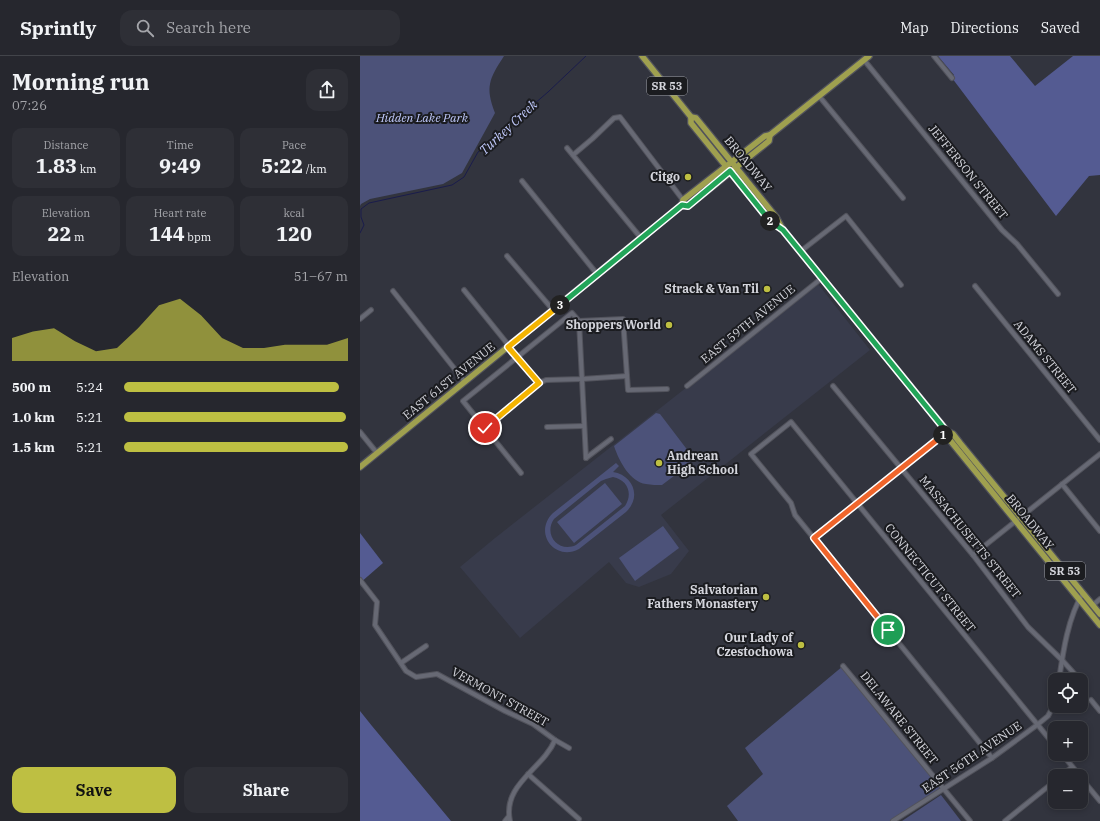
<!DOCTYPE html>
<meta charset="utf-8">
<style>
:root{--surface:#26272e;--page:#2e2f36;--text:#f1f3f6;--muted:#a4a5aa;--line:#42444a;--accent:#bebf42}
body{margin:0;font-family:"IBM Plex Serif",serif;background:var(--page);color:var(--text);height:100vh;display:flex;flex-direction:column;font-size:15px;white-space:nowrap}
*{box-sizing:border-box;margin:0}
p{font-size:13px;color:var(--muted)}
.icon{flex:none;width:22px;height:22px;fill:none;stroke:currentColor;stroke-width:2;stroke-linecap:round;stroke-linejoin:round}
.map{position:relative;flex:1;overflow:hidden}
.drawer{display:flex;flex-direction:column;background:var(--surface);width:360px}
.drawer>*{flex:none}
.buttons{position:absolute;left:688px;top:617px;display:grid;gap:8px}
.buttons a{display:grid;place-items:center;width:40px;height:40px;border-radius:8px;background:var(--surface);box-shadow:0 2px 6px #0003,0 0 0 1px var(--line);font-size:20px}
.pin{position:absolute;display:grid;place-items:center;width:34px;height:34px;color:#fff;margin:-17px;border:2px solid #fff;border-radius:50%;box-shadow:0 1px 4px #0007}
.km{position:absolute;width:20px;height:20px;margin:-10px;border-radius:50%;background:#222;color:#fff;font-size:11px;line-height:20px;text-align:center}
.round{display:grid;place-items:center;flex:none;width:42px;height:42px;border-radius:12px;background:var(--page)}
.summary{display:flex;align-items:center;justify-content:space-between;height:68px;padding:0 12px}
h1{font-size:22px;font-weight:800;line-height:30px}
.stats{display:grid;grid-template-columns:repeat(3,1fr);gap:6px;height:68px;padding:4px 12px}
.stats div{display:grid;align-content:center;border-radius:10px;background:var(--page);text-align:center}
.stats b{font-size:20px;font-weight:800}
.stats small{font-size:11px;font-weight:400}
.stats p{font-size:11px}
.chart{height:112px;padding:8px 12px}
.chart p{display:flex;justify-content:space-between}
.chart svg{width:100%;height:72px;margin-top:4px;fill:var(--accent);opacity:.7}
.button{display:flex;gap:8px;margin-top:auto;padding:8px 12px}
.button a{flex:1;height:46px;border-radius:12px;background:var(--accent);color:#111;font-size:16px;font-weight:800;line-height:46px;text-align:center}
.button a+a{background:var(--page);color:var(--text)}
ul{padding:0 12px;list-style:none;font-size:13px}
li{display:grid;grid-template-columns:64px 48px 1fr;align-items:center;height:30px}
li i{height:10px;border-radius:5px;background:var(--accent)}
header{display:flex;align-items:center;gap:24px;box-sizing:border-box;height:56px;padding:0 20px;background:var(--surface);border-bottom:1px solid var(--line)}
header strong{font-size:19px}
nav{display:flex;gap:22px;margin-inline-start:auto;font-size:14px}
.search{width:280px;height:36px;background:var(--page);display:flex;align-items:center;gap:10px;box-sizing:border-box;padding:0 14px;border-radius:12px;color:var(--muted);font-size:15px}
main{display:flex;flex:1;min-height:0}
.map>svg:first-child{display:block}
.built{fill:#383b4b}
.green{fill:#4c5279;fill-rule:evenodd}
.forest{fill:#545b92}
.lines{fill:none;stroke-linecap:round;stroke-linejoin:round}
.stream{stroke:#1a1c4c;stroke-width:1}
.minor-casing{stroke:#52535c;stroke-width:6}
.major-casing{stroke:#52535c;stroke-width:8}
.minor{stroke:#676974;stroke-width:4}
.major{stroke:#9fa04f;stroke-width:5.5}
.split-1-casing{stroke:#fff;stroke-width:8}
.split-2-casing{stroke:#fff;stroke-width:8}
.split-3-casing{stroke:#fff;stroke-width:8}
.split-4-casing{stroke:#fff;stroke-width:8}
.split-1{stroke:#f0652b;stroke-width:5}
.split-2{stroke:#22a559;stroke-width:5}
.split-3{stroke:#22a559;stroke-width:5}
.split-4{stroke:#f5b400;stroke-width:5}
.poi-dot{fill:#bebf42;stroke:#1b1c20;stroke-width:1.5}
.labels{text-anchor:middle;stroke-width:4;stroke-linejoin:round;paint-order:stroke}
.shield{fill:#1b1c20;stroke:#9c9ea4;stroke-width:1}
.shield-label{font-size:11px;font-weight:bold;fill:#d4d5dc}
.park-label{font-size:12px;font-style:italic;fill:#bfc8fa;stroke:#1b1c20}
.street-label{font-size:12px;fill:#d4d5dc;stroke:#1b1c20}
.poi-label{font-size:12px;font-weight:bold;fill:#d4d5dc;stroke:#1b1c20;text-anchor:end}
.water-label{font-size:13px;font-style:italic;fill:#c1cafc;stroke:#1b1c20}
</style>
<header>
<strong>Sprintly</strong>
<div class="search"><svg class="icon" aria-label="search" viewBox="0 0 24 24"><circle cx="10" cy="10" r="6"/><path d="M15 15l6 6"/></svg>Search here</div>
<nav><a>Map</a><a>Directions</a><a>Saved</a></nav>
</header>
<main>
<section class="drawer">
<div class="summary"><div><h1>Morning run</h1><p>07:26</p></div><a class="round"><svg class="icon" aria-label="share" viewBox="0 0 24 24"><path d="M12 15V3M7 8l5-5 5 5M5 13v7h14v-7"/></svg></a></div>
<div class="stats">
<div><p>Distance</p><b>1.83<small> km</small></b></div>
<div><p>Time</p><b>9:49</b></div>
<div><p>Pace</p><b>5:22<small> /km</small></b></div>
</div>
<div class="stats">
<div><p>Elevation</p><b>22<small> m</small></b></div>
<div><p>Heart rate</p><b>144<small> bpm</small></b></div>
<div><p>kcal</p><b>120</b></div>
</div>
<div class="chart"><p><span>Elevation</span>51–67 m</p>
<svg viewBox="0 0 160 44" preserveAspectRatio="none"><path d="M0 44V30L10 26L20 24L30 32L40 38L50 36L60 24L70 10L80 6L90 16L100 30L110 36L120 36L130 34L140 34L150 34L160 30V44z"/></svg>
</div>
<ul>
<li><b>500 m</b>5:24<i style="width:96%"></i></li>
<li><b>1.0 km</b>5:21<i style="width:99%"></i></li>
<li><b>1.5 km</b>5:21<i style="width:100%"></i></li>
</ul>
<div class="button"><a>Save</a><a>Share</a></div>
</section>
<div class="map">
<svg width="740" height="765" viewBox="0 0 740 765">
<rect width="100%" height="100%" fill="#32343e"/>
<!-- built -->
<path class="built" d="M458,228L510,294L301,459L329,495L311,518L279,531L266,527L249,506L160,582L100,511L135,482Z"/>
<!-- green -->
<g class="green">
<path d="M0,0H144C129,23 125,31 135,57L102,117L83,128L10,143L1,148L0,150Z"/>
<path d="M296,357L300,358L335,404L302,429C297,429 291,429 286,428C270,426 259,405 254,390Z"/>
<path d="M256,407L259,410L253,416C273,419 282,441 266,456L219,493C194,506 173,476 193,457ZM253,421C268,424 273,438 265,450L216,489C199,497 183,479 194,463L241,425L246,423Z"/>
<path d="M245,427L262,448L214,487L197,466Z"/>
<path d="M303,470L319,492L275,525L259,502Z"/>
<path d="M483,610L583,732L533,765H378L367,750L403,718L385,692Z"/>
<path d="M581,739L601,765H542Z"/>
</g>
<!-- forest -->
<g class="forest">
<path d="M578,0H650L675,30L713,0H740V119L729,120L696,160L592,22L594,19Z"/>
<path d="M0,477L23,507L0,527Z"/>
<path d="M0,655L12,670L91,765H0Z"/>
</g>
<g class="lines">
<!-- stream -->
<path class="stream" d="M0,177L4,169L1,161V153L9,147L92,129L104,121L118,96L188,36L226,0"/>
<defs>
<g id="minor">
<path d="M574,0L592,22"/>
<path d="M504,4L642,174L657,188L698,238"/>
<path d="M459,40L543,142"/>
<path d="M207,92L281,182"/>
<path d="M213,99L232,83L254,62L260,61L323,144"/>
<path d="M162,125L237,218"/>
<path d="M441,195L486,160L541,229"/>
<path d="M147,200L193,254"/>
<path d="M615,230L740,384"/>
<path d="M104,234L179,327"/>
<path d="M33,235L105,326"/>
<path d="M0,263L11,254"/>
<path d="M219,265L263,263L268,334L307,333"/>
<path d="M327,330L462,222"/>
<path d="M473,330L613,499L668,571L702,604L720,624"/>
<path d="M187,371L224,370"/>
<path d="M125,372L179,327L186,324L222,323L267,320"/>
<path d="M0,376L17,397"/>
<path d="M226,402L251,383"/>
<path d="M161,417L103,345L212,257L219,265L226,402"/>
<path d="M702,428L740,475"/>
<path d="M454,482L587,375"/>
<path d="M613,499L740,398"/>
<path d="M0,524L17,546L15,569L46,615L56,621L77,618L145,655L173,668L195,684L209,692"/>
<path d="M733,549L740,543"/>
<path d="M41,607L66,590"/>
<path d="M483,610L610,765"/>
<path d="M699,624C703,596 708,561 723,537"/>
<path d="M731,644L740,655"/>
<path d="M702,698L720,720"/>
<path d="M632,702L435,459L431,447L391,398L431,366L695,690"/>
<path d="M168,718L219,763"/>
<path d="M701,720L712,711"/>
<path d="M721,722L740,745"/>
<path d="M145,765L149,760"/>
<path d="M150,765C142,728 183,713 195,684"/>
<path d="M533,765L632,702L677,669L688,660L695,647"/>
<path d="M645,765L695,725"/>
</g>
<g id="major">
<path d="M282,0L331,61L336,62L345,73L416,161L423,174L572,357L587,375L593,378L600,387L740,558"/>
<path d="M331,61V67L411,166L421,172"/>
<path d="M322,149L328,150L409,85L410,79"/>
<path d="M587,375L589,383L740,569"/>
<path d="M0,411L322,149L323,144L405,80L410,79L509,0"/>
</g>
</defs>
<!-- minor casing -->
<use href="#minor" class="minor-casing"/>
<!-- major casing -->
<use href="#major" class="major-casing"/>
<!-- minor -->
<use href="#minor" class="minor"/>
<!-- major -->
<use href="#major" class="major"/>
</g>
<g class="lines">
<defs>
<path id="split-1" d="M528,574L454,482L583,379"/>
<path id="split-2" d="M410,165L423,174L587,376L583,379"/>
<path id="split-3" d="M200,249L322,149L328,150L370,115L410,165"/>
<path id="split-4" d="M125,372L179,327L148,291L200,249"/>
</defs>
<!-- split-1 casing -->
<use href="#split-1" class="split-1-casing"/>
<!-- split-2 casing -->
<use href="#split-2" class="split-2-casing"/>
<!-- split-3 casing -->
<use href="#split-3" class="split-3-casing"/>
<!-- split-4 casing -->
<use href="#split-4" class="split-4-casing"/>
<!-- split-1 -->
<use href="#split-1" class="split-1"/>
<!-- split-2 -->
<use href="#split-2" class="split-2"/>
<!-- split-3 -->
<use href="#split-3" class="split-3"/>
<!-- split-4 -->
<use href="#split-4" class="split-4"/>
</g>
<!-- markers -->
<g class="poi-dot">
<circle cx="328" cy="121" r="4"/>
<circle cx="407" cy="233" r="4"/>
<circle cx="309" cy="269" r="4"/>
<circle cx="299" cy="407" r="4"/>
<circle cx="406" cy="541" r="4"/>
<circle cx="441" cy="589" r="4"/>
</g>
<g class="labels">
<!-- shield labels -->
<g class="shield">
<rect x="287" y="21" width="40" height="18" rx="3"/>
<rect x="685" y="506" width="40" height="18" rx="3"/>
</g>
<g class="shield-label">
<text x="307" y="34">SR 53</text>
<text x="705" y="519">SR 53</text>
</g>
<!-- park labels -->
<g class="park-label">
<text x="62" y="66">Hidden Lake Park</text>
</g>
<!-- street labels -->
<g class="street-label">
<text transform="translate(388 108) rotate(51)" y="4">BROADWAY</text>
<text transform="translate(608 116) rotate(51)" y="4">JEFFERSON STREET</text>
<text transform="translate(388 268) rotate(-39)" y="4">EAST 59TH AVENUE</text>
<text transform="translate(685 301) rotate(51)" y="4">ADAMS STREET</text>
<text transform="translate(89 325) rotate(-39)" y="4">EAST 61ST AVENUE</text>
<text transform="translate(670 466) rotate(51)" y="4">BROADWAY</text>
<text transform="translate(610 481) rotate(51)" y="4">MASSACHUSETTS STREET</text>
<text transform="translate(570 522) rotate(51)" y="4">CONNECTICUT STREET</text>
<text transform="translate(140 641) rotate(29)" y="4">VERMONT STREET</text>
<text transform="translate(539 662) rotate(51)" y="4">DELAWARE STREET</text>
<text transform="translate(612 701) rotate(-34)" y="4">EAST 56TH AVENUE</text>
</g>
<!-- poi labels -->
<g class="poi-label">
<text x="320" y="125">Citgo</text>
<text x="399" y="237">Strack &amp; Van Til</text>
<text x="301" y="273">Shoppers World</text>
<text x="307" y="404" text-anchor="start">Andrean<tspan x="307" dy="14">High School</tspan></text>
<text x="398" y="538">Salvatorian<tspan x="398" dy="14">Fathers Monastery</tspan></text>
<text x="433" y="586">Our Lady of<tspan x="433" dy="14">Czestochowa</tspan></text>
</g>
<!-- water labels -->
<g class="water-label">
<text transform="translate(148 71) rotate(-43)" y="5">Turkey Creek</text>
</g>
</g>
</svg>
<div class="buttons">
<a><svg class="icon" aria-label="locate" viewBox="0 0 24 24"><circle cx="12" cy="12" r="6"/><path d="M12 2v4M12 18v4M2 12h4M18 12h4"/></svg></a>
<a>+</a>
<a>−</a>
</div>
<div class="pin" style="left:528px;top:574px;background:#1e9e55"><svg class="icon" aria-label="arrive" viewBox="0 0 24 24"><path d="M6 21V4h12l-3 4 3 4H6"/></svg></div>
<div class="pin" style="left:125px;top:372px;background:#d93025"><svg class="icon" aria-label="check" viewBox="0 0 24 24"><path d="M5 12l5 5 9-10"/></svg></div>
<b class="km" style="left:583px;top:379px">1</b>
<b class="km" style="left:410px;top:165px">2</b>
<b class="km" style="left:200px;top:249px">3</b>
</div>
</main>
